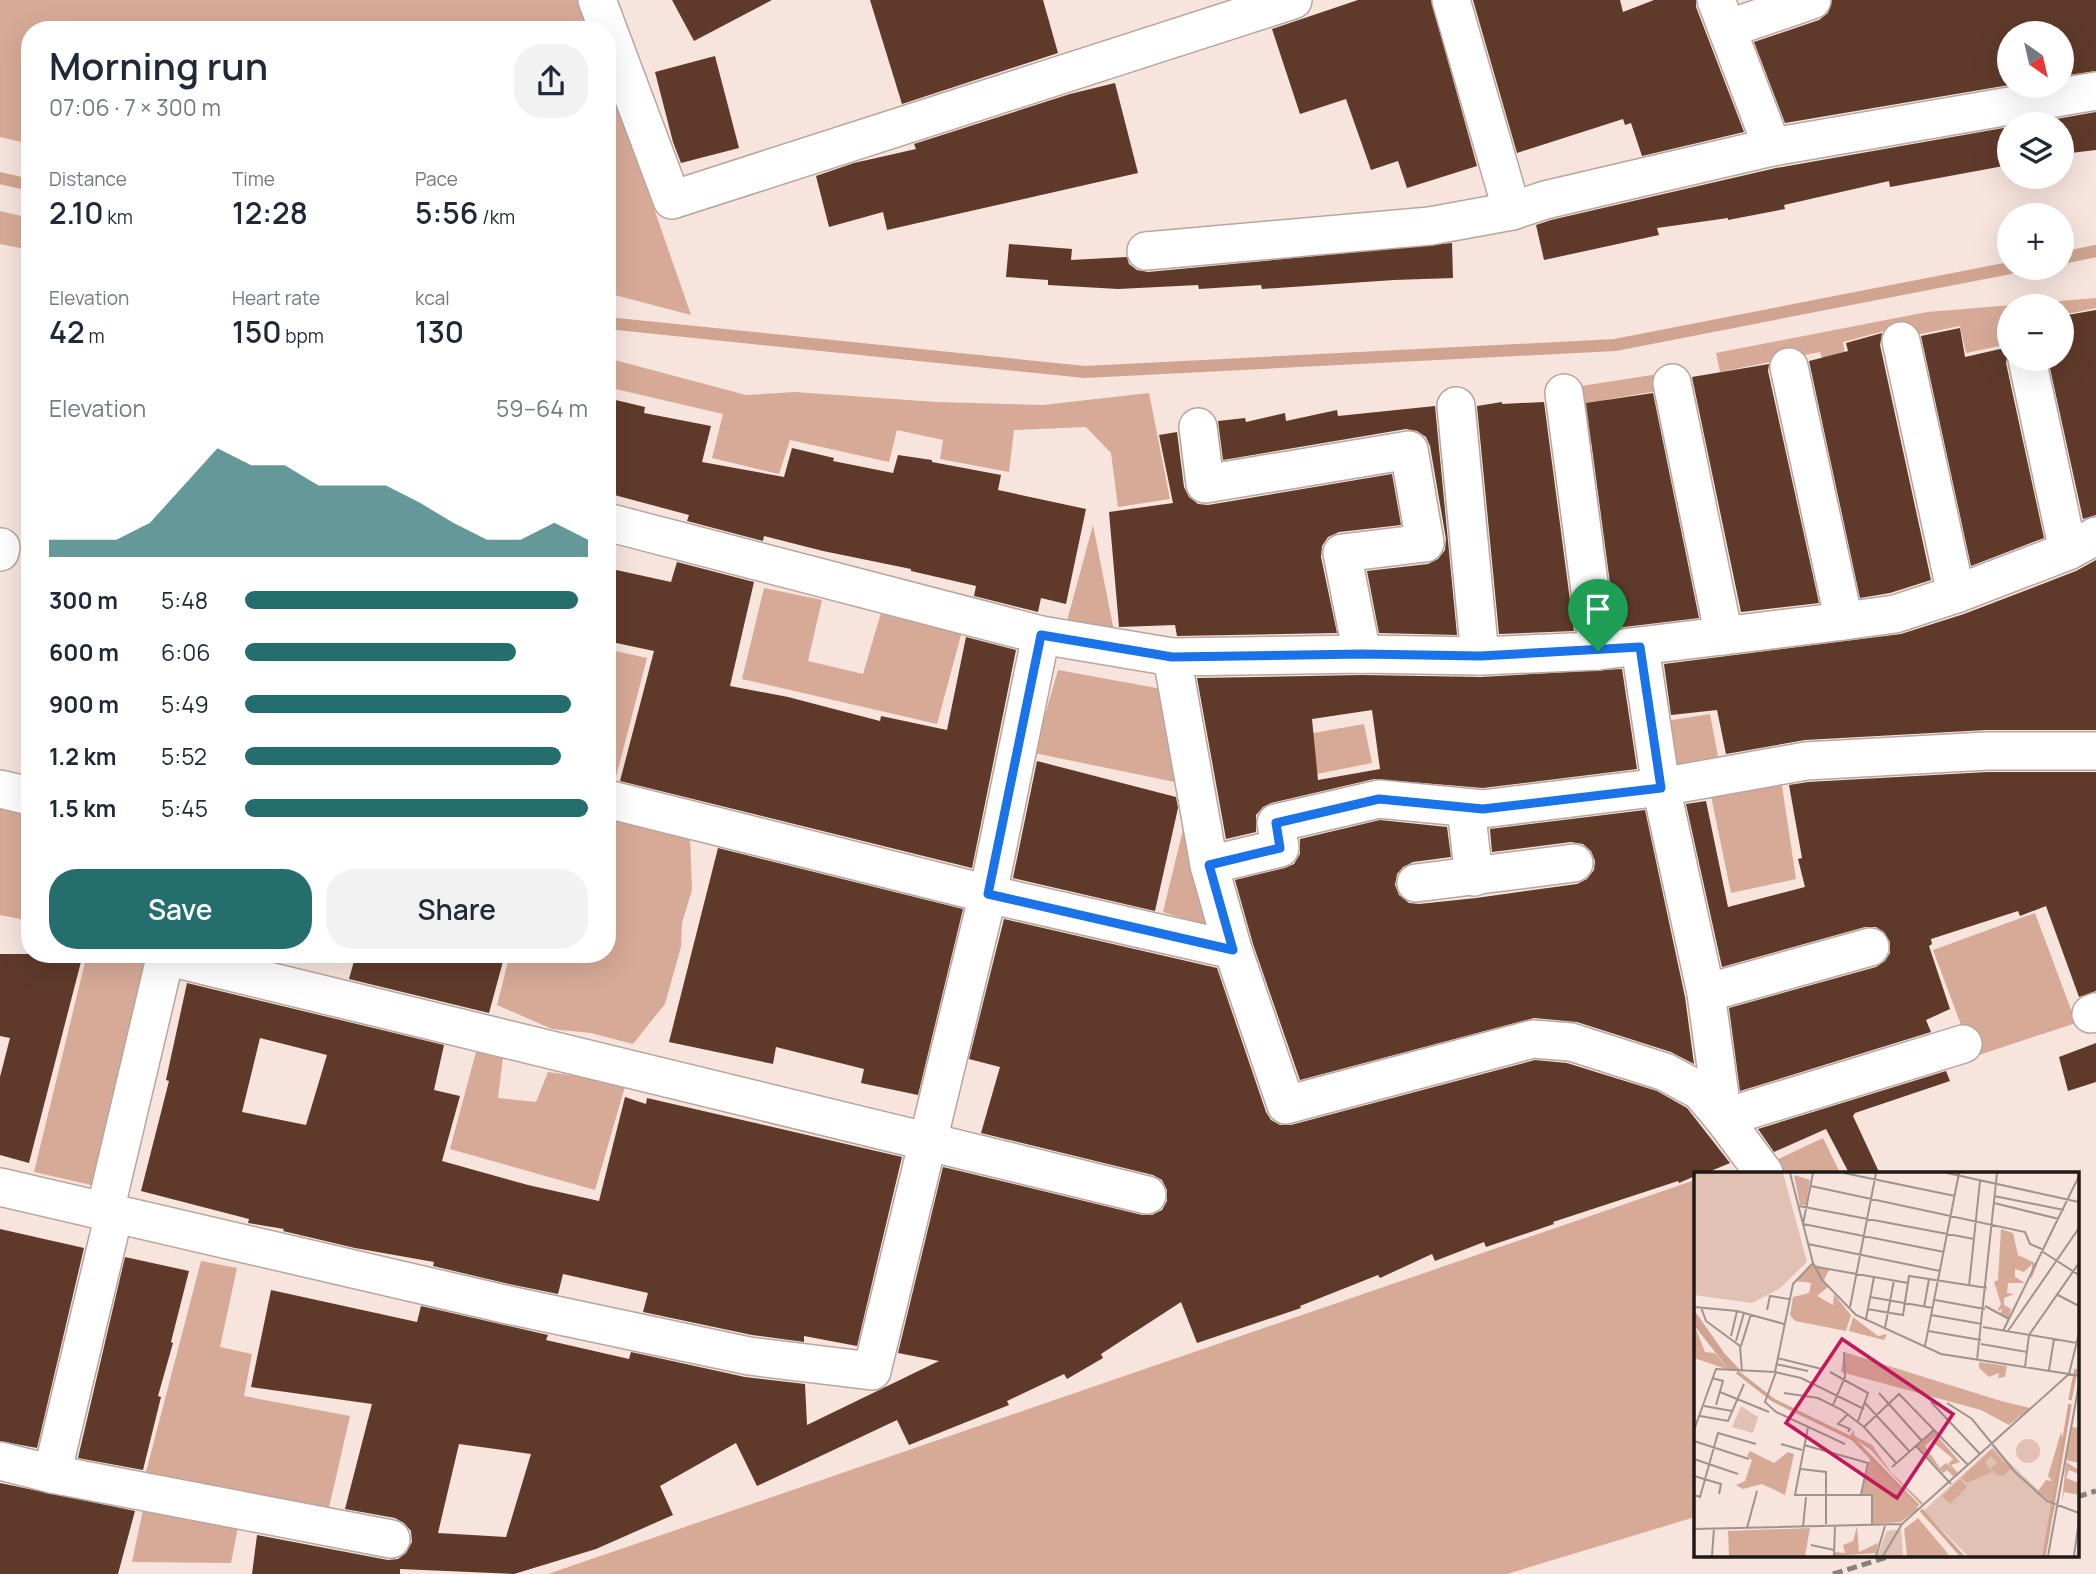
<!DOCTYPE html>
<meta charset="utf-8">
<style>
:root{--surface:#fff;--page:#f2f2f3;--text:#1f2937;--muted:#747a83;--accent:#246f6e}
body{margin:0;font-family:Manrope,sans-serif;background:var(--page);color:var(--text);height:100vh;display:flex;flex-direction:column;font-size:26px;white-space:nowrap}
*{box-sizing:border-box;margin:0}
p{font-size:23px;color:var(--muted)}
.icon{flex:none;width:38px;height:38px;fill:none;stroke:currentColor;stroke-width:2;stroke-linecap:round;stroke-linejoin:round}
.map{position:relative;flex:1;overflow:hidden}
.side{position:absolute;left:21px;top:21px;width:595px;height:942px;display:flex;flex-direction:column;background:var(--surface);border-radius:28px;box-shadow:0 7px 28px #0002}
.side>*{flex:none}
.needle{width:46px;rotate:146deg}
.fabs{position:absolute;left:1997px;top:21px;display:grid;gap:14px}
.fabs a{display:grid;place-items:center;width:77px;height:77px;border-radius:50%;background:var(--surface);box-shadow:0 7px 28px #0002;font-size:35px}
.pin{position:absolute;display:grid;place-items:center;width:60px;height:60px;color:#fff;margin:-72px -30px;border-radius:50% 50% 50% 0;rotate:-45deg;box-shadow:0 0 7px #0007}
.pin .icon{rotate:45deg}
.round{display:grid;place-items:center;flex:none;width:74px;height:74px;border-radius:28px;background:var(--page)}
.head{display:flex;align-items:center;justify-content:space-between;height:119px;padding:0 28px}
h1{font-size:38px;font-weight:600;line-height:52px}
.metrics{display:grid;grid-template-columns:repeat(3,1fr);gap:10px;height:119px;padding:7px 28px}
.metrics div{display:grid;align-content:center}
.metrics b{font-size:30px;font-weight:600}
.metrics small{font-size:19px;font-weight:400}
.metrics p{font-size:19px}
.chart{height:196px;padding:14px 28px}
.chart p{display:flex;justify-content:space-between}
.chart svg{width:100%;height:126px;margin-top:7px;fill:var(--accent);opacity:.7}
.action{display:flex;gap:14px;margin-top:auto;padding:14px 28px}
.action a{flex:1;height:80px;border-radius:28px;background:var(--accent);color:#fff;font-size:28px;font-weight:600;line-height:80px;text-align:center}
.action a+a{background:var(--page);color:var(--text)}
ul{padding:0 28px;list-style:none;font-size:23px}
li{display:grid;grid-template-columns:112px 84px 1fr;align-items:center;height:52px}
li i{height:18px;border-radius:9px;background:var(--accent)}
.map>svg:first-child{display:block}
.forest{fill:#d7aa97}
.lines{fill:none;stroke-linecap:round;stroke-linejoin:round}
.stream{stroke:#d1a491;stroke-width:12}
.building{fill:#5f3a2a;fill-rule:evenodd}
.minor-casing{stroke:#b7a69f;stroke-width:40}
.minor{stroke:#fff;stroke-width:37}
.rail{stroke:#8c807b;stroke-width:5;stroke-dasharray:10 5;stroke-linecap:butt}
.route-casing{stroke:#fff;stroke-width:14}
.route{stroke:#1a73e8;stroke-width:9}
.inset-river{fill:none;stroke:#d1a491;stroke-width:3.5}
.inset-road{fill:none;stroke:#a0938e;stroke-width:2}
.view{fill:#c2185b;fill-opacity:0.15;stroke:#c2185b;stroke-width:3.5}
.inset-edge{fill:none;stroke:#201a17;stroke-width:3.5}
</style>
<div class="map">
<svg width="2096" height="1574" viewBox="0 0 2096 1574">
<rect width="100%" height="100%" fill="#f6e4dd"/>
<!-- forest -->
<g class="forest">
<path d="M0,0H582L592,30H30V144L0,137Z"/>
<path d="M607,73L691,315L607,293Z"/>
<path d="M0,211L30,218V250L0,244Z"/>
<path d="M2096,298V308L2062,315V306H2009V344L1966,353L1960,326L1906,337L1903,326L1843,342L1848,373L1828,376L1820,352L1720,372L1716,353L1927,312Z"/>
<path d="M607,358L746,395L795,392L936,402L1043,405L1149,393L1170,499L1118,507L1111,453L1086,427L1014,430L1009,472L940,459L943,440L897,430L889,462L790,440L779,474L712,458L723,414L607,387Z"/>
<path d="M1665,373L1669,389L1604,400L1610,438L1575,445L1568,388Z"/>
<path d="M1093,525L1114,631L1067,621Z"/>
<path d="M764,588L822,600L808,661L863,674L883,606L964,624L937,724L742,679Z"/>
<path d="M607,649L647,658L616,777L607,774Z"/>
<path d="M1058,670L1162,689L1175,782L1034,753Z"/>
<path d="M1710,714L1720,767L1670,774L1660,722Z"/>
<path d="M1364,724L1372,763L1256,786L1247,745Z"/>
<path d="M1781,779L1796,879L1731,893L1710,791Z"/>
<path d="M0,804L30,810V921L0,915Z"/>
<path d="M1188,809L1217,930L1163,912Z"/>
<path d="M607,810L690,836L692,890L682,923L681,947L665,1004L633,1044L591,1033L552,1029L497,1005L510,954H607Z"/>
<path d="M2035,913L2076,1023L1973,1057L1933,950Z"/>
<path d="M87,954H161L104,1188L34,1172Z"/>
<path d="M476,1052L503,1058L498,1098L536,1102L548,1072L626,1083L595,1190L450,1149Z"/>
<path d="M1823,1138L1840,1173H1780L1770,1163Z"/>
<path d="M1695,1180V1517L1507,1574H548Z"/>
<path d="M201,1261L237,1268L220,1347L252,1354L244,1396L350,1416L328,1512L146,1472Z"/>
<path d="M143,1510L238,1527L231,1563L132,1562Z"/>
</g>
<g class="lines">
<!-- stream -->
<g class="stream">
<path d="M0,178L30,185"/>
<path d="M2062,258L2096,251"/>
<path d="M607,323L1085,372L1615,345L2010,268"/>
</g>
</g>
<!-- building -->
<g class="building">
<path d="M672,0H772L694,41Z"/>
<path d="M870,0H1043L1058,53L902,104Z"/>
<path d="M1358,0H1431L1477,166L1407,188L1398,161L1371,170L1346,99L1300,114L1272,29Z"/>
<path d="M1473,0H1620L1623,12L1654,0H1696V7L1744,132L1642,156L1631,123L1625,125L1623,119L1517,153Z"/>
<path d="M1832,0H2096V71L2062,76V33H2009V85L1785,123L1754,42L1819,20L1828,13Z"/>
<path d="M715,56L739,148L681,163L673,142L655,72Z"/>
<path d="M1115,83L1138,173L887,230L883,212L829,227L816,176L854,163L916,149L914,144L1070,94Z"/>
<path d="M2096,112V150L2062,154V124H2027Z"/>
<path d="M2009,127V165L1890,187L1889,181L1784,205L1785,209L1728,220V218L1657,228L1659,235L1544,260L1536,225L1551,220L1776,168Z"/>
<path d="M1452,243L1453,278L1394,280L1262,289L1261,285L1199,289L1198,285L1118,289L1048,285V280L1006,277L1009,244L1072,249L1071,260L1127,257L1129,264L1137,270L1148,272Z"/>
<path d="M2096,310V515L2083,519L2048,359H2062V316Z"/>
<path d="M1960,328L1965,357L2009,347L2006,363L2044,538L1971,566L1921,336Z"/>
<path d="M1882,333L1880,345L1931,580L1890,593L1860,598L1809,361L1848,351L1846,343Z"/>
<path d="M1769,364L1768,371L1819,603L1741,612L1692,377Z"/>
<path d="M1653,393L1699,618L1616,628L1586,403Z"/>
<path d="M607,398L645,407L644,413L711,426L702,462L784,477L792,448L834,458L833,461L893,473L898,455L932,460V462L1001,475L998,490L1086,509L1066,604L1041,598L1038,612L974,596L976,586L911,571V569L823,551L764,536L763,541L687,521L689,515L607,493Z"/>
<path d="M1502,402V404L1544,402L1574,631L1499,634L1477,406Z"/>
<path d="M1435,406L1457,635L1379,633L1367,571L1428,564L1438,559L1445,550L1446,539L1430,446L1426,437L1417,431L1406,429L1223,460L1218,421L1245,418L1246,422L1285,413L1286,421L1337,410L1338,416Z"/>
<path d="M1177,432L1184,487L1189,497L1198,504L1208,505L1392,474L1401,525L1339,532L1328,537L1322,546L1321,557L1337,633L1177,636L1175,625L1119,627L1109,512L1173,503L1159,435Z"/>
<path d="M2096,560V730H1986L1805,740L1726,754L1717,710L1671,715L1664,664L1901,634L1964,614L2076,571Z"/>
<path d="M677,562L754,582L730,686L788,697L880,721L881,716L947,730L966,637L1016,650L972,868L620,781L654,651L607,641V568L671,582Z"/>
<path d="M1622,669L1637,769L1483,788L1374,779L1271,803L1263,807L1256,815V832L1226,839L1197,678L1362,675L1481,677ZM1372,710L1380,769L1318,780L1312,719Z"/>
<path d="M1037,761L1176,797L1178,808L1155,911L1013,878Z"/>
<path d="M1988,772H2096V991L2079,997L2046,906L2020,916L2018,911L1931,939L1932,944L1929,946L1950,1009L1926,1020L1931,1032L1740,1091L1729,1008L1876,967L1885,961L1890,953V942L1884,932L1876,927H1865L1722,967L1686,804L1706,801L1728,907L1805,887L1798,859L1802,858L1789,785L1808,782Z"/>
<path d="M1645,810L1685,997L1694,1064L1671,1052L1577,1022L1534,1018L1300,1080L1253,944L1235,880L1285,868L1294,864L1300,854V839L1380,820L1447,827L1451,857L1413,862L1403,867L1397,874L1395,885L1399,895L1409,903L1419,904L1476,898L1577,884L1587,879L1594,870L1595,861L1591,851L1583,844L1571,842L1492,852L1490,829Z"/>
<path d="M718,848L963,909L918,1095L861,1083L864,1069L776,1047L773,1064L669,1042Z"/>
<path d="M1004,919L1217,968L1266,1112L1271,1120L1280,1125H1291L1535,1060L1567,1063L1657,1091L1687,1108L1730,1163L1706,1173H1695V1176L1679,1183L1678,1181L1553,1222L1554,1224L1486,1247L1484,1242L1435,1261L1432,1254L1380,1278L1378,1275L1300,1306L1301,1308L1197,1343L1181,1302L1101,1354L1103,1358L1067,1379L1064,1374L1007,1401L1009,1405L909,1445L897,1420L757,1486L736,1443L660,1486L673,1515L596,1549L514,1574L400,1569V1574H252L257,1535L388,1560L398,1559L406,1553L412,1542L411,1531L404,1523L395,1518L345,1509L372,1404L251,1387L271,1290L417,1322L421,1306L548,1335L546,1340L629,1359L631,1352L745,1377L805,1384L807,1425L939,1361L898,1353L943,1167L1142,1215H1152L1162,1210L1167,1201V1190L1162,1180L1153,1175L981,1133L1000,1067L969,1059ZM459,1444L531,1454L506,1537L438,1533Z"/>
<path d="M0,954H83L29,1163L0,1155V1077L10,1038L0,1036Z"/>
<path d="M356,954H505L489,1013L349,979Z"/>
<path d="M187,983L444,1045L434,1090L460,1096L442,1161L528,1185L599,1201L625,1097L646,1104L647,1098L902,1157L857,1346L804,1336V1342L752,1335L643,1312L648,1293L563,1274L558,1294L509,1284L433,1266L434,1262L355,1248L283,1231L284,1229L248,1223L249,1219L141,1191L169,1081L166,1080ZM260,1038L327,1055L306,1125L242,1112Z"/>
<path d="M2096,1043V1082L2068,1091L2059,1057Z"/>
<path d="M1946,1071L1950,1081L1855,1113L1853,1116L1879,1172L1876,1173H1849L1826,1129L1774,1152L1758,1129Z"/>
<path d="M0,1229L84,1248L37,1448L0,1441Z"/>
<path d="M125,1257L189,1271L171,1342L173,1343L158,1396L161,1397L143,1470L78,1458Z"/>
<path d="M0,1483L135,1511L118,1574H0Z"/>
</g>
<g class="lines">
<defs>
<g id="minor">
<path d="M597,0L672,200L1293,0"/>
<path d="M1451,0L1512,211"/>
<path d="M1716,0L1772,147"/>
<path d="M1727,29L1812,0"/>
<path d="M1146,251L1430,226L1512,211L1545,200L1772,147L2096,91"/>
<path d="M1901,341L1956,594"/>
<path d="M2027,359L2068,551"/>
<path d="M1789,367L1844,621"/>
<path d="M1672,383L1724,636"/>
<path d="M1564,393L1598,651"/>
<path d="M1456,406L1480,656"/>
<path d="M1198,427L1205,484L1409,450L1425,543L1342,553L1362,654"/>
<path d="M607,522L1041,635L1172,657L1362,654L1480,656L1598,651L1844,621L1895,614L1956,594L2068,551L2096,536"/>
<path d="M0,552L1,547"/>
<path d="M1640,647L1661,787L1706,993L1723,1118L1764,1173"/>
<path d="M1172,657L1209,865L1233,950L1286,1105L1533,1039L1571,1042L1665,1072L1700,1091L1723,1118L1963,1044"/>
<path d="M0,789L30,796"/>
<path d="M607,799L988,894L1233,950"/>
<path d="M1466,808L1474,877"/>
<path d="M1209,865L1280,848L1276,823L1379,799L1483,809L1661,787L1806,761L1987,751H2096"/>
<path d="M1416,883L1574,863"/>
<path d="M165,956L1147,1195"/>
<path d="M1706,993L1870,947"/>
<path d="M2091,1014L2096,1012"/>
<path d="M0,1187L504,1304L749,1356L872,1371L988,894L1041,635"/>
<path d="M105,1211L166,954"/>
<path d="M0,1461L52,1474L391,1539"/>
<path d="M52,1474L114,1214"/>
</g>
</defs>
<!-- minor casing -->
<use href="#minor" class="minor-casing"/>
<!-- minor -->
<use href="#minor" class="minor"/>
<!-- rail -->
<g class="rail">
<path d="M2077,1497L2096,1491"/>
<path d="M1833,1574L1894,1555"/>
</g>
</g>
<g class="lines">
<defs>
<path id="route" d="M1041,635L1172,657L1362,654L1480,656L1640,647L1661,788L1483,809L1379,799L1276,823L1280,848L1209,865L1233,950L988,894Z"/>
</defs>
<!-- route casing -->
<use href="#route" class="route-casing"/>
<!-- route -->
<use href="#route" class="route"/>
</g>
<!-- overview -->
<g transform="translate(1694 1172)">
<rect width="385" height="385" fill="#f6e4dd"/>
<path d="M0,1H89L113,90L85,117L58,131L0,123ZM47,234L64,245L59,261L38,255ZM322 279a12 12 0 1 1 24 0a12 12 0 1 1-24 0ZM299,275L361,334L348,384H274L229,339ZM207,357L209,384H183L193,359Z" fill="#e0c1b4"/>
<path d="M100,3L116,8L112,33H106ZM307,57L319,61L324,83L343,92L337,108L338,92L330,100L321,97V105L331,111H314L313,121L320,122L310,126V133L317,137L315,146L306,141L309,137L303,139L307,132L300,110L304,108ZM119,92L135,98L130,108L134,115L123,124L139,133L140,122L152,137L157,143L152,159L101,149L96,143L99,125L115,121L117,111L102,109ZM159,145L184,164L193,162L190,168L155,159ZM0,152L11,180L21,181L35,198L0,186ZM150,180L307,229L336,236L315,253L287,238L147,200ZM285,190L313,194L311,205L304,206L305,201L295,205L285,196ZM378,255L385,256V291L372,288ZM159,258L161,264L178,273L196,299L229,331L227,333L196,300L177,278L156,264ZM240,259L243,263L231,274L246,296L252,291L260,299L254,292L259,287L239,270L245,266L266,290L257,293L264,301L260,305L253,298L249,301L223,274ZM367,260L369,267L358,331L344,319L352,308L358,309L354,304ZM298,277L317,297L309,304L301,302L297,296L303,291L297,284L291,290L298,300L273,311L267,306ZM56,279L80,291L94,280L100,282L91,323L68,312L49,317L42,313L51,309L58,288L53,284ZM177,284L224,337L207,350L179,352V324L167,323ZM372,290L385,298V302L375,298L372,306L385,311V323L370,320L368,329ZM266,307L273,315L256,332L248,324ZM224,346L251,378L255,384H213L210,357ZM163,354L165,380L184,371L182,381L140,384L141,380L151,381L149,373L159,369ZM116,356L111,384H35L34,359Z" fill="#d7aa97"/>
<path d="M0,138L31,182L47,199L35,198L0,153Z" fill="#d1a491"/>
<path class="inset-river" d="M43,200L79,228L159,267L224,334M376,228L382,197M227,338L268,384M350,384L376,232"/>
<path class="inset-road" d="M96,1L119,91L128,108L162,143L247,182L375,202M119,1L109,52L250,80M150,1L261,24M253,1L385,30M117,14L331,60L336,72L350,78M300,24L370,38M300,31L365,47M105,34L280,67M114,72L246,99M349,80L385,103M123,95L214,111M275,114L286,9M362,122L385,134M176,125L239,136M241,128L291,137M291,134L315,147M0,135L43,139L90,152M7,135L12,149L46,174L48,200M156,135L182,1M230,135L235,107M173,137L209,143L215,104L293,116M73,138L76,124L95,127M237,143L288,152M172,147L180,105M289,155L383,171M191,156L200,108M234,159L287,168M309,159L385,4M314,159L385,56M385,161L375,202L385,204M37,164L43,139M42,169L50,141M287,172L333,180M47,174L57,142M231,174L265,1M83,186L128,197M283,188L303,1M82,192L114,199M331,195L335,163L385,91M355,198L360,167M81,200L107,206L170,237M82,200L71,230L82,240L151,272M136,200L174,221L164,249M18,206L29,209L22,233M26,220L75,240M90,221L124,226L148,238L170,255L203,292M185,221L228,269M237,230L286,282M171,231L216,280M253,231L278,247L321,300L353,329L385,341M139,233L151,205L150,180M10,234L38,239M154,242L144,252L156,257L154,260M6,244L34,249L50,212M114,255L101,323H178V352M170,255L205,222L274,293M0,258L22,197L81,200L99,112L119,91M0,269L55,287M87,272L108,278M110,273L174,291L167,322M222,274L257,312M0,287L44,302M198,295L240,258M107,297L132,300V352M0,304L27,312L25,322M0,323L6,325L24,261L62,272M109,355L112,325M53,356L63,319M0,357L208,352L375,202M117,373L140,378M18,384L20,356M140,384L141,354M182,384L191,354M189,384L208,352M354,384L385,212M380,384L385,349"/>
<path class="view" d="M148,167L259,242L203,326L92,251Z"/>
<rect width="385" height="385" class="inset-edge"/>
</g>
</svg>
<div class="fabs">
<a><svg class="needle" viewBox="-14 -14 28 28"><path d="M0-13l5 13h-10z" fill="#e53935"/><path d="M0 13l5-13h-10z" fill="#747a83"/></svg></a>
<a><svg class="icon" aria-label="layers" viewBox="0 0 24 24"><path d="M12 4l9 5-9 5-9-5zM3 14l9 5 9-5"/></svg></a>
<a>+</a>
<a>−</a>
</div>
<div class="pin" style="left:1598px;top:651px;background:#1e9e55"><svg class="icon" aria-label="arrive" viewBox="0 0 24 24"><path d="M6 21V4h12l-3 4 3 4H6"/></svg></div>
<section class="side">
<div class="head"><div><h1>Morning run</h1><p>07:06 · 7 × 300 m</p></div><a class="round"><svg class="icon" aria-label="share" viewBox="0 0 24 24"><path d="M12 15V3M7 8l5-5 5 5M5 13v7h14v-7"/></svg></a></div>
<div class="metrics">
<div><p>Distance</p><b>2.10<small> km</small></b></div>
<div><p>Time</p><b>12:28</b></div>
<div><p>Pace</p><b>5:56<small> /km</small></b></div>
</div>
<div class="metrics">
<div><p>Elevation</p><b>42<small> m</small></b></div>
<div><p>Heart rate</p><b>150<small> bpm</small></b></div>
<div><p>kcal</p><b>130</b></div>
</div>
<div class="chart"><p><span>Elevation</span>59–64 m</p>
<svg viewBox="0 0 160 44" preserveAspectRatio="none"><path d="M0 44V38L10 38L20 38L30 32L40 19L50 6L60 12L70 12L80 19L90 19L100 19L110 25L120 32L130 38L140 38L150 32L160 38V44z"/></svg>
</div>
<ul>
<li><b>300 m</b>5:48<i style="width:97%"></i></li>
<li><b>600 m</b>6:06<i style="width:79%"></i></li>
<li><b>900 m</b>5:49<i style="width:95%"></i></li>
<li><b>1.2 km</b>5:52<i style="width:92%"></i></li>
<li><b>1.5 km</b>5:45<i style="width:100%"></i></li>
</ul>
<div class="action"><a>Save</a><a>Share</a></div>
</section>
</div>
